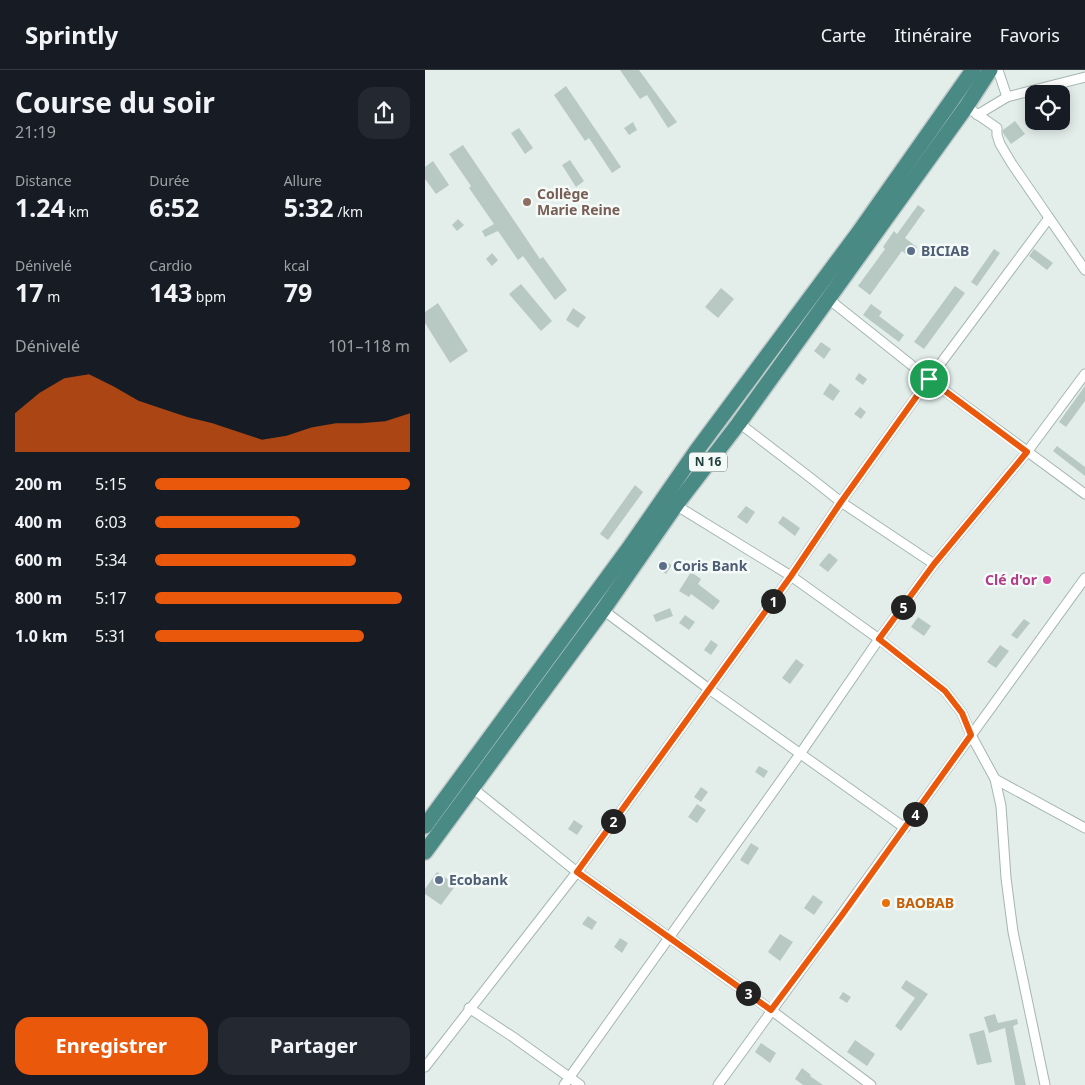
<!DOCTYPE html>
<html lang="fr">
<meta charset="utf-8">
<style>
:root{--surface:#171b24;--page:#242831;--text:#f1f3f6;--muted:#9ea1a6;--line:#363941;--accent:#ea580c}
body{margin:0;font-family:"Noto Sans",sans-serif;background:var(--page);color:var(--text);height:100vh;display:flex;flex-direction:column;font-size:19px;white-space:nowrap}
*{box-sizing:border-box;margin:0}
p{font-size:16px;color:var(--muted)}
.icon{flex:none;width:28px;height:28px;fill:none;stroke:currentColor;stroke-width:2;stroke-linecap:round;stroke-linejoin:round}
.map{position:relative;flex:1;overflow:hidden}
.drawer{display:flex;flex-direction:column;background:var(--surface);width:425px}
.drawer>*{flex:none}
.buttons{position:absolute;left:600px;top:15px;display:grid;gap:10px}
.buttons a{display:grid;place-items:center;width:45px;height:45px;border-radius:10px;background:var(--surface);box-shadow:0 2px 12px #0003;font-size:25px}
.pin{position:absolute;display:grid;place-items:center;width:42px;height:42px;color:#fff;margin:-21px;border:2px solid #fff;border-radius:50%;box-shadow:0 1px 5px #0007}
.km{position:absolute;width:25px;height:25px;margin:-12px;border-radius:50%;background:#222;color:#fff;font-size:14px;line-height:25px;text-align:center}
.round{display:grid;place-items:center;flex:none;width:52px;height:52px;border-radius:15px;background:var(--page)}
.headline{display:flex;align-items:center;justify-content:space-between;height:85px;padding:0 15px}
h1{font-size:28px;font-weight:700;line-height:38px}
.figures{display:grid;grid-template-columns:repeat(3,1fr);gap:8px;height:85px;padding:5px 15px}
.figures div{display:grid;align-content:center}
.figures b{font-size:25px;font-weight:700}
.figures small{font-size:14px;font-weight:400}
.figures p{font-size:14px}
.chart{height:140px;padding:10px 15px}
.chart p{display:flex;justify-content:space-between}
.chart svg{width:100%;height:90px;margin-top:5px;fill:var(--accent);opacity:.7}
.action{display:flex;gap:10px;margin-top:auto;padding:10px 15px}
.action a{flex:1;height:58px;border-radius:15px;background:var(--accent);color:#fff;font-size:20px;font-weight:700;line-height:58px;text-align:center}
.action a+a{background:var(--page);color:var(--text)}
ul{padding:0 15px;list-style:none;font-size:16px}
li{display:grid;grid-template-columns:80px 60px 1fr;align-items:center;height:38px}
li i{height:12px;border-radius:6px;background:var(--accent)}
header{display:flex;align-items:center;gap:30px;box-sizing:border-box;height:70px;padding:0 25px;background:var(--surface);border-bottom:1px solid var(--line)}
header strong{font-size:24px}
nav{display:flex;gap:28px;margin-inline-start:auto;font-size:18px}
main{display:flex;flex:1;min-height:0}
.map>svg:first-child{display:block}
.building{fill:#b8c9c4}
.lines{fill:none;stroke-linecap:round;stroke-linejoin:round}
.minor-casing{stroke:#a5b6b3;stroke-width:11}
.trunk-casing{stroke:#c1cac9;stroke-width:18}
.minor{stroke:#fff;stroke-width:9}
.trunk{stroke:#498a85;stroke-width:15}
.route-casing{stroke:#fff;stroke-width:10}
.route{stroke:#ea580c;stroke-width:6}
.education-dot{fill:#8d6e63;stroke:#f4faf8;stroke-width:2}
.service-dot{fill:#5c6f8a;stroke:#f4faf8;stroke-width:2}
.hotel-dot{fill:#d1479c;stroke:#f4faf8;stroke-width:2}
.food-dot{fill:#e8710a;stroke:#f4faf8;stroke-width:2}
.labels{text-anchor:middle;stroke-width:5;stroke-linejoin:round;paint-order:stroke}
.shield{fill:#f4faf8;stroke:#617875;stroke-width:1}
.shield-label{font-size:12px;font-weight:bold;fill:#22403d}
.education-label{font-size:14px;font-weight:bold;fill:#785e54;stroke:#f4faf8;text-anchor:start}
.service-label{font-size:14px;font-weight:bold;fill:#4e5e75;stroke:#f4faf8;text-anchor:start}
.hotel-label{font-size:14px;font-weight:bold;fill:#b23c85;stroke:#f4faf8;text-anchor:end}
.food-label{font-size:14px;font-weight:bold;fill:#c56008;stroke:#f4faf8;text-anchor:start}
</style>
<header>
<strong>Sprintly</strong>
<nav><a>Carte</a><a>Itinéraire</a><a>Favoris</a></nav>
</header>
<main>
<section class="drawer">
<div class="headline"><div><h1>Course du soir</h1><p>21:19</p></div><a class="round"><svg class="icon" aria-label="share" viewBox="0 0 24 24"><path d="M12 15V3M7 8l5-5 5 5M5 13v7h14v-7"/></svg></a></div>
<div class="figures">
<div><p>Distance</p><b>1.24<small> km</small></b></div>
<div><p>Durée</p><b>6:52</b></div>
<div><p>Allure</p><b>5:32<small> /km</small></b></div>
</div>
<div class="figures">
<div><p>Dénivelé</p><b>17<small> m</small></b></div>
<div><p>Cardio</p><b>143<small> bpm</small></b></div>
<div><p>kcal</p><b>79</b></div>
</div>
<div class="chart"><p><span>Dénivelé</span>101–118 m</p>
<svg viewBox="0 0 160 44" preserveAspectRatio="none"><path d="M0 44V25L10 15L20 8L30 6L40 12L50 19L60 23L70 27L80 30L90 34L100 38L110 36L120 32L130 30L140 30L150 29L160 25V44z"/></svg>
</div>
<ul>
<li><b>200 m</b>5:15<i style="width:100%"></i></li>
<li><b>400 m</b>6:03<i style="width:57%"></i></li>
<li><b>600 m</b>5:34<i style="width:79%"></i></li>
<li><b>800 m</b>5:17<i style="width:97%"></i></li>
<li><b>1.0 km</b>5:31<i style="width:82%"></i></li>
</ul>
<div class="action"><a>Enregistrer</a><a>Partager</a></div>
</section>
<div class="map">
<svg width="660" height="1015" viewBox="0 0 660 1015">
<rect width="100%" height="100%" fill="#e3eeeb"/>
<!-- building -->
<g class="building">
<path d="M195,0H214L252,52L243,58L222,25L215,29Z"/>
<path d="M141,16L196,97L187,103L164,68L160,71L129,25Z"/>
<path d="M590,51L600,64L586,74L578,63V60Z"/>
<path d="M208,52L212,60L204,65L199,58Z"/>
<path d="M94,58L108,78L100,84L86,63Z"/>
<path d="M38,75L115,189L118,187L142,220L130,230L98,186L93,190L73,161L60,167L57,161L69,154L44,118L46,116L24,84Z"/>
<path d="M145,90L159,111L151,117L137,95Z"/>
<path d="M8,91L24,115L11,124L0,109V97Z"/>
<path d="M493,135L500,140L480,168L492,177L485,187L477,181L445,225L433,216L460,179L458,177L469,161L472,164Z"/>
<path d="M33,149L39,155L32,161L27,155Z"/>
<path d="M569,179L575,183L552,216L546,212Z"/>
<path d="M609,179L628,193L622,200L604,186Z"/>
<path d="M67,183L73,190L67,196L61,189Z"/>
<path d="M96,214L127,251L116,261L84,224Z"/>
<path d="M530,216L540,223L499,279L489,272Z"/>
<path d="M296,218L309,229L293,248L280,237Z"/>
<path d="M13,233L43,281L25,293L0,253V242Z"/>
<path d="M446,234L457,242L454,246L479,265L474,272L438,245Z"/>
<path d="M148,238L161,247L153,258L141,250Z"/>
<path d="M396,272L406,279L399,289L389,281Z"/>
<path d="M434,303L442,309L438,315L430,309Z"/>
<path d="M405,313L415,321L408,331L398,324Z"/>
<path d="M660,316V331L641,357L634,352Z"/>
<path d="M435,337L441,342L436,349L429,344Z"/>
<path d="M632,376L660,397V406L628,381Z"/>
<path d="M210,415L218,422L183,470L175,464Z"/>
<path d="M321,436L330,442L322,454L312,447Z"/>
<path d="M358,446L375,458L370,466L353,453Z"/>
<path d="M404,483L413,490L403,502L394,495Z"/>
<path d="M238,490L247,495L241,504L233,498Z"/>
<path d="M266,502L276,509L273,514L295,531L288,540L266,524L264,527L254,521Z"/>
<path d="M245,538L248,546L231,552L228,545Z"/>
<path d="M260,545L270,552L264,560L254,553Z"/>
<path d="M493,547L506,556L499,566L486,557Z"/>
<path d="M599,549L605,553L592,569L586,565Z"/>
<path d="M286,570L293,575L286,585L279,580Z"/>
<path d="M575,575L584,581L571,598L562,592Z"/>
<path d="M371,589L379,595L365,614L357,608Z"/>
<path d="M334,696L343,701L339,708L330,702Z"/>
<path d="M276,717L283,722L276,732L269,727Z"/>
<path d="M272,734L281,740L272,753L263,747Z"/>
<path d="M149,750L158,756L152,765L143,759Z"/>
<path d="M326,773L334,778L323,795L315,790Z"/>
<path d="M12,802L31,815L16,835L0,824V819Z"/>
<path d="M388,825L398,832L389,845L379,838Z"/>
<path d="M163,846L172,852L167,860L157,854Z"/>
<path d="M355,864L368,872L355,891L343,882Z"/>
<path d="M195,868L203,873L197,883L189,877Z"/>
<path d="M481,910L503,924L476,961L470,956L490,928L476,918Z"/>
<path d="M418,922L426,927L422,933L414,928Z"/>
<path d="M570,944L573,953L592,949L593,954L588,956L601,1015H590L580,958L564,963L559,947Z"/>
<path d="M559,960L567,992L552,995L544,964Z"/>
<path d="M430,970L450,984L442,996L422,982Z"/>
<path d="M336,973L351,983L345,993L330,982Z"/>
<path d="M377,998L386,1005L385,1006L398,1015H378L370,1009Z"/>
</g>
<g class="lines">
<defs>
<g id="minor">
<path d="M573,0L582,27L660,7"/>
<path d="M539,35L572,58V65L575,74L587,94L660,200"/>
<path d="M552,45L582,27"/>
<path d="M401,227L504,309L660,424"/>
<path d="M314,353L387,409L416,432L509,494"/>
<path d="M249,434L366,506L454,569L520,621L537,643L546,665L570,709L576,736L581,808L588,862L620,1015"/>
<path d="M178,540L284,619L480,758"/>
<path d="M570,709L660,758"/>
<path d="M45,716L152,802L346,940L446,1015"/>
<path d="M44,938L88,967L155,1015"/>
<path d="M0,997L152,802L366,506L416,432L504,309L624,148"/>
<path d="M139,1015L375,684L454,569L509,494L602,382L660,304"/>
<path d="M293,1015L660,508"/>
</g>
<g id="trunk">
<path d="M0,756L204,478L272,380L434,162L548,0"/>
<path d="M0,782L178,540L251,435L314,353L541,37L565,0"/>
</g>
</defs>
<!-- minor casing -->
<use href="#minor" class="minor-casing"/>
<!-- trunk casing -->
<use href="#trunk" class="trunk-casing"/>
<!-- minor -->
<use href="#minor" class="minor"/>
<!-- trunk -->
<use href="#trunk" class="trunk"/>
</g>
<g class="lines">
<defs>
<path id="route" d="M504,309L602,382L509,494L454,569L520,621L537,643L546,665L417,845L346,940L152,802L366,506L416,432Z"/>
</defs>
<!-- route casing -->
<use href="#route" class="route-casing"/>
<!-- route -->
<use href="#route" class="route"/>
</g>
<!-- markers -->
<circle class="education-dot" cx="102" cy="132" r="5"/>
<g class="service-dot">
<circle cx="486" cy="181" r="5"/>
<circle cx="238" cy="496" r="5"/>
<circle cx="14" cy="810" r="5"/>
</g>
<circle class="hotel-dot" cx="622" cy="510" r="5"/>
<circle class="food-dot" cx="461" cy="833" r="5"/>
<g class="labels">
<!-- shield labels -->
<rect class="shield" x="264" y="382.5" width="38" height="19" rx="4"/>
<g class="shield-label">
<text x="283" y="396">N 16</text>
</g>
<!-- education labels -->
<g class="education-label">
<text x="112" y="129">Collège<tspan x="112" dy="16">Marie Reine</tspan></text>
</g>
<!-- service labels -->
<g class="service-label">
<text x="496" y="186">BICIAB</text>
<text x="248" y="501">Coris Bank</text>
<text x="24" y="815">Ecobank</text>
</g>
<!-- hotel labels -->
<g class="hotel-label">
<text x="612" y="515">Clé d'or</text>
</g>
<!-- food labels -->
<g class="food-label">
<text x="471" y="838">BAOBAB</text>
</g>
</g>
</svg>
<div class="buttons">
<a><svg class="icon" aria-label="locate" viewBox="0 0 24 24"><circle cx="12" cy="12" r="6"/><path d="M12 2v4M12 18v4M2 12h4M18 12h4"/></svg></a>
</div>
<div class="pin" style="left:504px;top:309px;background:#1e9e55"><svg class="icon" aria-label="arrive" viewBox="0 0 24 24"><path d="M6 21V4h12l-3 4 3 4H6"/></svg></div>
<b class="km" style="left:348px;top:531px">1</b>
<b class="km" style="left:188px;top:751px">2</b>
<b class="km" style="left:323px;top:923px">3</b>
<b class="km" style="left:490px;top:744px">4</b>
<b class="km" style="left:478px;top:537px">5</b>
</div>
</main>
